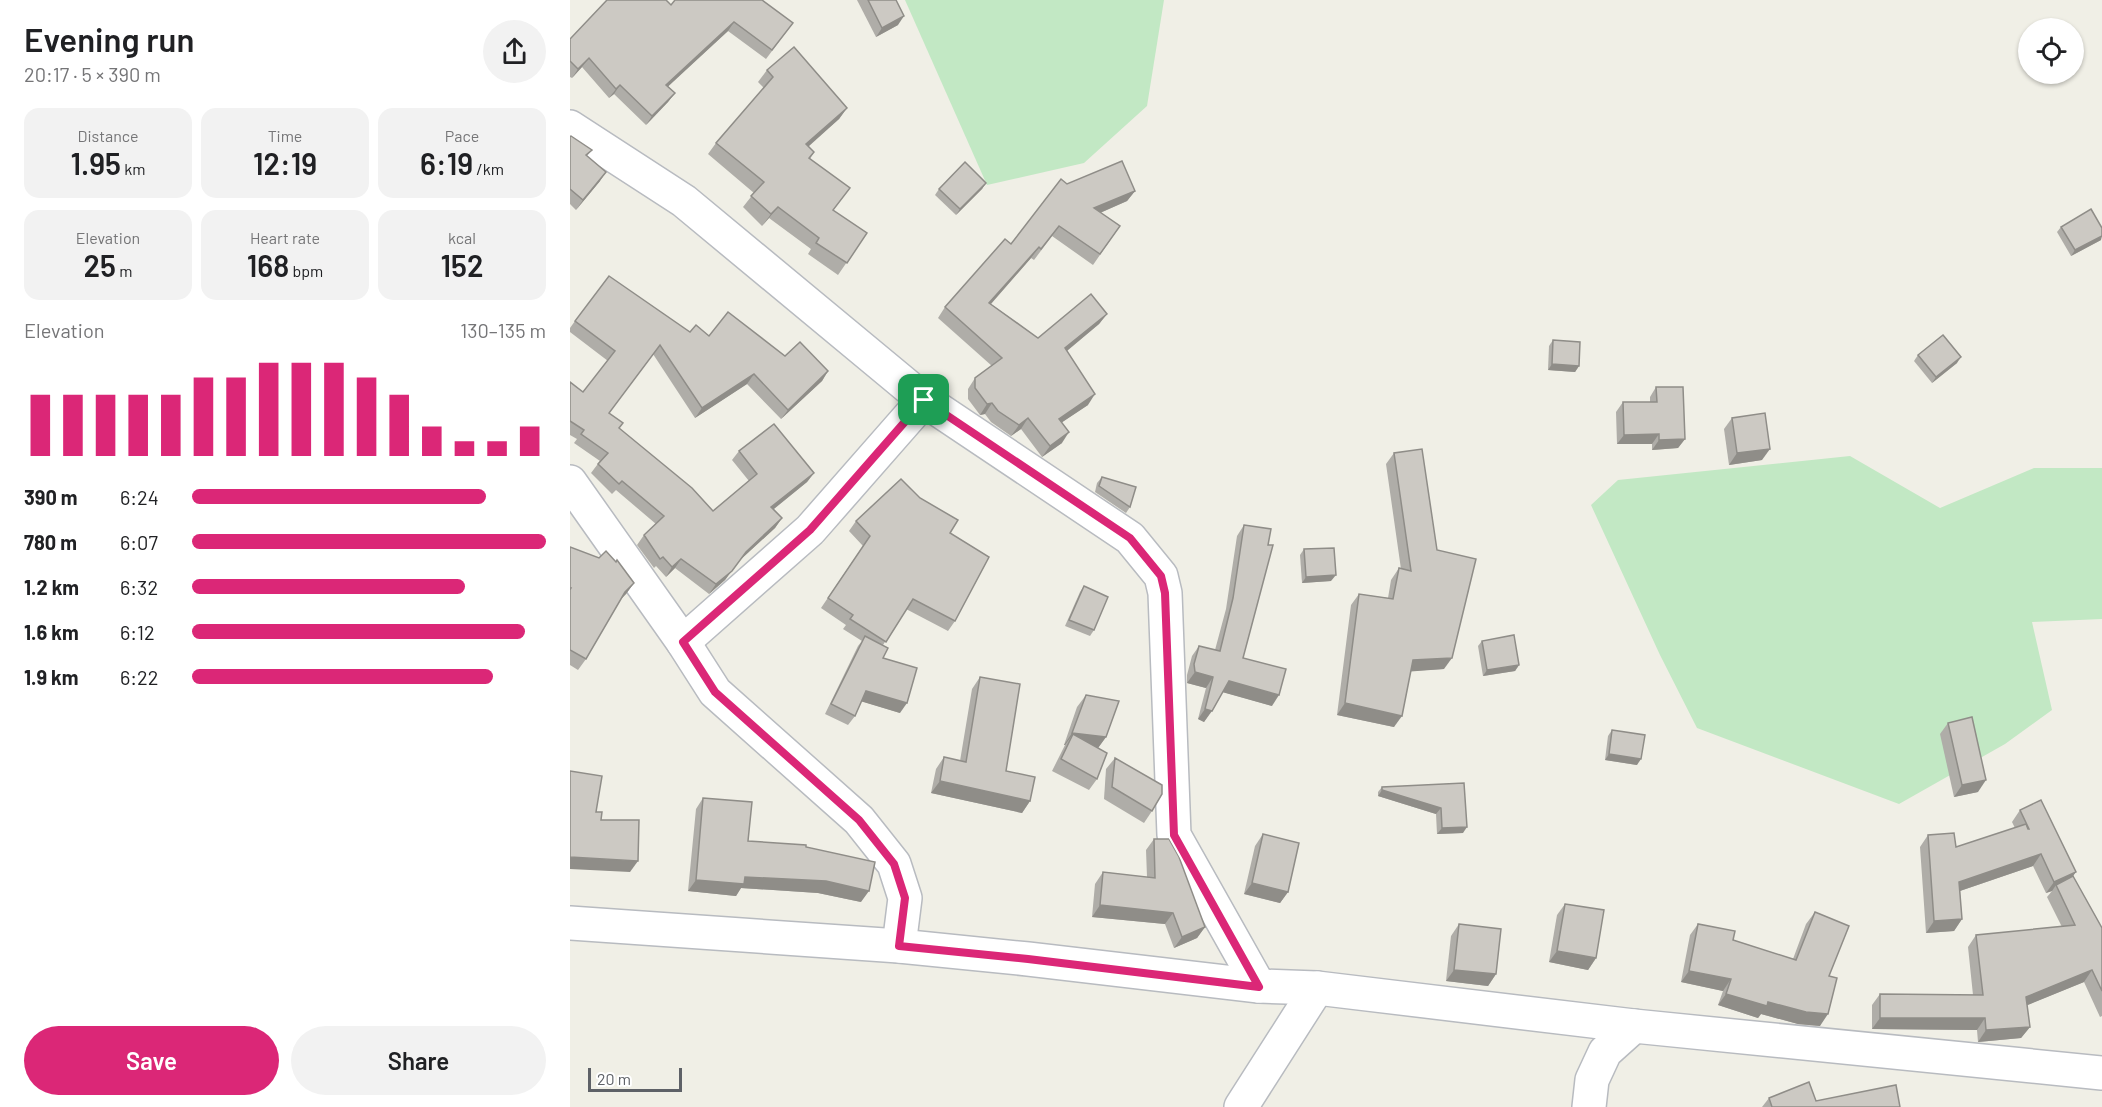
<!DOCTYPE html>
<meta charset="utf-8">
<style>
:root{--surface:#fff;--page:#f2f2f2;--text:#202124;--muted:#757577;--accent:#db2777}
body{margin:0;font-family:Barlow,sans-serif;background:var(--page);color:var(--text);height:100vh;display:flex;flex-direction:column;font-size:22px;white-space:nowrap}
*{box-sizing:border-box;margin:0}
p{font-size:20px;color:var(--muted)}
.icon{flex:none;width:33px;height:33px;fill:none;stroke:currentColor;stroke-width:2;stroke-linecap:round;stroke-linejoin:round}
.map{position:relative;flex:1;overflow:hidden}
.panel{display:flex;flex-direction:column;background:var(--surface);width:570px}
.panel>*{flex:none}
.fabs{position:absolute;left:1448px;top:18px;display:grid;gap:12px}
.fabs a{display:grid;place-items:center;width:66px;height:66px;border-radius:50%;background:var(--surface);box-shadow:0 2px 4px #0004;font-size:30px}
.scale{position:absolute;left:18px;bottom:15px;width:94px;box-sizing:border-box;padding-left:6px;border:3px solid #5e6167;border-top:0;font-size:16px;line-height:21px;white-space:nowrap;color:#5e6167;-webkit-text-stroke:4px #fff;paint-order:stroke}
.pin{position:absolute;display:grid;place-items:center;width:51px;height:51px;color:#fff;margin:-26px;border-radius:12px;box-shadow:0 3px 9px #0006}
.round{display:grid;place-items:center;flex:none;width:63px;height:63px;border-radius:32px;background:var(--page)}
.headline{display:flex;align-items:center;justify-content:space-between;height:102px;padding:0 24px}
h1{font-size:33px;font-weight:600;line-height:45px}
.metrics{display:grid;grid-template-columns:repeat(3,1fr);gap:9px;height:102px;padding:6px 24px}
.metrics div{display:grid;align-content:center;border-radius:15px;background:var(--page);text-align:center}
.metrics b{font-size:30px;font-weight:600}
.metrics small{font-size:16px;font-weight:400}
.metrics p{font-size:16px}
.chart{height:168px;padding:12px 24px}
.chart p{display:flex;justify-content:space-between}
.chart svg{width:100%;height:108px;margin-top:6px;stroke:var(--accent);stroke-width:6}
.action{display:flex;gap:12px;margin-top:auto;padding:12px 24px}
.action a{flex:1;height:69px;border-radius:36px;background:var(--accent);color:#fff;font-size:24px;font-weight:600;line-height:69px;text-align:center}
.action a+a{background:var(--page);color:var(--text)}
ul{padding:0 24px;list-style:none;font-size:20px}
li{display:grid;grid-template-columns:96px 72px 1fr;align-items:center;height:45px}
li i{height:15px;border-radius:8px;background:var(--accent)}
main{display:flex;flex:1;min-height:0}
.map>svg:first-child{display:block}
.green{fill:#c2e8c4}
.lines{fill:none;stroke-linecap:round;stroke-linejoin:round}
.minor-casing{stroke:#b8bbc0;stroke-width:36}
.minor{stroke:#fff;stroke-width:33}
.wall{fill:#afada8}
.shaded-wall{fill:#8f8d88}
.building{fill:#ccc9c3;stroke:#8f8d88;stroke-width:1.5}
.route-casing{stroke:#fff;stroke-width:12}
.route{stroke:#db2777;stroke-width:8}
</style>
<main>
<section class="panel">
<div class="headline"><div><h1>Evening run</h1><p>20:17 · 5 × 390 m</p></div><a class="round"><svg class="icon" aria-label="share" viewBox="0 0 24 24"><path d="M12 15V3M7 8l5-5 5 5M5 13v7h14v-7"/></svg></a></div>
<div class="metrics">
<div><p>Distance</p><b>1.95<small> km</small></b></div>
<div><p>Time</p><b>12:19</b></div>
<div><p>Pace</p><b>6:19<small> /km</small></b></div>
</div>
<div class="metrics">
<div><p>Elevation</p><b>25<small> m</small></b></div>
<div><p>Heart rate</p><b>168<small> bpm</small></b></div>
<div><p>kcal</p><b>152</b></div>
</div>
<div class="chart"><p><span>Elevation</span>130–135 m</p>
<svg viewBox="0 0 160 44" preserveAspectRatio="none"><path d="M5 44V19M15 44V19M25 44V19M35 44V19M45 44V19M55 44V12M65 44V12M75 44V6M85 44V6M95 44V6M105 44V12M115 44V19M125 44V32M135 44V38M145 44V38M155 44V32"/></svg>
</div>
<ul>
<li><b>390 m</b>6:24<i style="width:83%"></i></li>
<li><b>780 m</b>6:07<i style="width:100%"></i></li>
<li><b>1.2 km</b>6:32<i style="width:77%"></i></li>
<li><b>1.6 km</b>6:12<i style="width:94%"></i></li>
<li><b>1.9 km</b>6:22<i style="width:85%"></i></li>
</ul>
<div class="action"><a>Save</a><a>Share</a></div>
</section>
<div class="map">
<svg width="1532" height="1107" viewBox="0 0 1532 1107">
<rect width="100%" height="100%" fill="#f0efe6"/>
<!-- green -->
<g class="green">
<path d="M335,0H594L577,106L514,163L417,185Z"/>
<path d="M1280,456L1370,508L1464,468H1532V619L1462,622L1482,710L1435,744L1329,804L1127,728L1090,655L1021,505L1048,480Z"/>
</g>
<g class="lines">
<defs>
<g id="minor">
<path d="M0,127L114,201L354,400L560,538L591,576L595,593L604,835L689,986"/>
<path d="M0,482L113,642L145,692L289,820L324,864L335,898L329,946"/>
<path d="M113,642L240,530L354,400"/>
<path d="M0,923L329,946L458,959L689,986L747,988L1064,1026L1532,1073"/>
<path d="M671,1107L747,988"/>
<path d="M1019,1107L1022,1080L1035,1052L1064,1026"/>
</g>
</defs>
<!-- minor casing -->
<use href="#minor" class="minor-casing"/>
<!-- minor -->
<use href="#minor" class="minor"/>
</g>
<!-- wall -->
<g class="wall">
<path d="M287,0H326L328,25L306,37Z"/>
<path d="M101,5L223,23L196,59L158,31L98,86L105,93L98,102L76,125L44,94L39,98L12,67L2,78L0,77V39Z"/>
<path d="M197,70L277,108L269,119L238,146L244,152L240,159L263,211L297,233L268,275L238,254L241,249L199,218L192,226L173,207L184,193L138,154L146,143L194,88L188,82Z"/>
<path d="M0,137L22,150L17,156L30,181L6,210L0,204Z"/>
<path d="M416,183L412,189L386,215L365,195L369,189Z"/>
<path d="M497,184L565,191L557,201L530,213L550,226L523,265L482,236L464,260L461,258L421,304L468,338L537,314L529,324L497,351L518,405L492,422V443L472,457L451,429L441,436L421,422L415,414L410,415L398,399V389L405,378L422,366L368,318L375,307L441,244Z"/>
<path d="M1491,227L1531,240L1501,256L1487,232Z"/>
<path d="M5,321L120,332L139,336L215,356L258,371L252,381L211,419L177,384L125,418L83,354L39,413L49,428L143,511L179,481L162,460L169,451L244,473L237,482L204,509L212,518L205,528L169,561L155,580L139,594L105,568L96,577L86,566L84,568L67,545L74,535L86,524L46,490L42,494L21,473L30,461L4,443L7,439L0,435V382L13,392L38,361L0,332V328Z"/>
<path d="M983,340L1009,366L1005,372L978,370L979,346Z"/>
<path d="M1348,355L1387,363L1362,383L1344,361Z"/>
<path d="M1086,387L1115,439L1108,448L1082,450V444H1047L1046,412L1053,402H1080V397Z"/>
<path d="M1162,418L1192,460L1159,465L1154,429Z"/>
<path d="M824,453L874,669L840,671L824,727L767,715L781,605L789,594L818,598L821,580L829,568L831,569L816,464Z"/>
<path d="M532,477L560,507L556,513L525,492L527,483Z"/>
<path d="M286,521L380,533L385,621L378,631L336,609L313,645V658L330,713L291,701L285,716L278,725L255,714L288,646L292,641L273,629L276,625L251,608L293,546L279,531Z"/>
<path d="M674,525L673,658L702,706L653,692L634,722L628,719L636,688L617,683V675L622,656L629,646L645,650L656,609L667,536Z"/>
<path d="M0,547L64,583L56,594L50,600L16,659L8,670L0,665Z"/>
<path d="M734,549L761,581L732,583L730,555Z"/>
<path d="M514,586L524,630L520,636L495,626L510,592Z"/>
<path d="M912,641L949,665L945,671L913,676L908,646Z"/>
<path d="M410,677L436,771L460,801L452,813L361,793L366,769L374,757L390,761L402,689Z"/>
<path d="M516,695L536,737L528,748L527,779L519,790L482,771L495,745H494L507,707Z"/>
<path d="M1378,723L1408,792L1384,797L1370,734Z"/>
<path d="M1042,730L1067,765L1035,760L1038,736Z"/>
<path d="M545,758L582,811L574,823L534,799L536,769Z"/>
<path d="M894,783L893,833L867,834L866,814L808,796V792L812,787Z"/>
<path d="M133,798L178,841L236,847L291,902L248,893L171,888L166,896L118,891L126,809Z"/>
<path d="M1450,810L1503,876L1532,928V1016L1530,1017L1514,982L1457,1005L1460,1027L1451,1038L1408,1042L1407,1030L1302,1029V1005L1310,994L1403,995L1398,947L1406,935L1492,927L1477,897L1482,891L1476,893L1463,866L1390,891L1392,919L1384,931L1356,933L1350,847L1358,835L1386,847L1445,828L1442,822Z"/>
<path d="M693,834L718,892L710,903L674,894L685,846Z"/>
<path d="M584,839L635,927L627,938L604,948L595,924L522,917L525,884L533,872L577,877L576,850Z"/>
<path d="M995,904L1026,958L1018,970L979,962L987,915Z"/>
<path d="M1245,912L1259,976L1250,1026L1228,1024L1191,1014L1188,1018L1148,1005L1153,991L1111,982L1120,935L1128,924L1163,940L1223,959L1236,924Z"/>
<path d="M889,924L926,974L918,986L876,981L881,936Z"/>
<path d="M1199,1098L1246,1101L1330,1107H1192Z"/>
</g>
<!-- shaded-wall -->
<g class="shaded-wall">
<path d="M334,16L328,25L306,37L312,28Z"/>
<path d="M164,22L158,31L90,94L96,85Z"/>
<path d="M19,58L12,67L2,78L8,69Z"/>
<path d="M50,85L44,94L39,98L46,89Z"/>
<path d="M105,93L98,102L76,125L82,116Z"/>
<path d="M277,108L269,119L228,156L236,144Z"/>
<path d="M36,172L30,181L6,210L13,200Z"/>
<path d="M416,183L412,189L386,215L390,209Z"/>
<path d="M565,191L557,201L516,219L524,208Z"/>
<path d="M208,207L199,218L192,226L201,214Z"/>
<path d="M1532,236L1531,240L1501,256L1505,250Z"/>
<path d="M469,247L461,258L412,314L419,303Z"/>
<path d="M537,314L529,324L487,359L495,348Z"/>
<path d="M1391,357L1387,363L1362,383L1366,377Z"/>
<path d="M982,364L1009,366L1005,372L978,370Z"/>
<path d="M258,371L252,381L211,419L218,410Z"/>
<path d="M184,374L177,384L125,418L132,408Z"/>
<path d="M525,394L518,405L482,429L489,419Z"/>
<path d="M422,403L415,414L410,415L417,404Z"/>
<path d="M458,418L451,429L441,436L449,425Z"/>
<path d="M499,432L492,443L472,457L480,446Z"/>
<path d="M1089,434L1082,444H1047L1054,435Z"/>
<path d="M1115,439L1108,448L1082,450L1089,440Z"/>
<path d="M1200,449L1192,460L1159,465L1167,453Z"/>
<path d="M244,473L237,482L195,516L201,507Z"/>
<path d="M212,518L205,528L169,561L155,580L139,594L146,584L176,552Z"/>
<path d="M111,559L105,568L96,577L102,567Z"/>
<path d="M766,575L761,581L732,583L736,577Z"/>
<path d="M64,583L56,594L47,603L55,592Z"/>
<path d="M882,658L874,669L834,672L843,660Z"/>
<path d="M949,665L945,671L913,676L917,670Z"/>
<path d="M625,672L643,677L636,688L617,683Z"/>
<path d="M659,681L709,695L702,706L652,692Z"/>
<path d="M296,691L337,703L330,713L290,701Z"/>
<path d="M775,703L832,716L824,727L767,715Z"/>
<path d="M635,709L642,711L634,722L628,719Z"/>
<path d="M502,733L536,737L528,748L503,734L495,745H494Z"/>
<path d="M1039,754L1071,759L1067,765L1035,760Z"/>
<path d="M1416,780L1408,792L1384,797L1392,785Z"/>
<path d="M370,781L460,801L452,813L361,793Z"/>
<path d="M812,790L871,808L866,814L808,796Z"/>
<path d="M897,827L893,833L867,834L872,828Z"/>
<path d="M1471,854L1463,866L1381,894L1389,882Z"/>
<path d="M0,857L68,861L60,872L0,869Z"/>
<path d="M1506,872L1498,883L1486,885L1482,891L1476,893L1484,882Z"/>
<path d="M175,877L256,881L299,891L291,902L248,893L171,888L166,896L118,891L126,880Z"/>
<path d="M682,883L718,892L710,903L674,894Z"/>
<path d="M530,905L603,913L595,924L522,917Z"/>
<path d="M1392,919L1384,931L1356,933L1364,921Z"/>
<path d="M635,927L627,938L604,948L612,937Z"/>
<path d="M987,951L1026,958L1018,970L979,962Z"/>
<path d="M884,970L926,974L918,986L876,981Z"/>
<path d="M1522,970L1514,982L1448,1009L1456,997Z"/>
<path d="M1119,971L1161,979L1153,991L1111,982Z"/>
<path d="M1156,994L1198,1002L1258,1014L1250,1026L1228,1024L1191,1014L1188,1018L1148,1005Z"/>
<path d="M1310,1018H1415L1407,1030L1302,1029Z"/>
<path d="M1460,1027L1451,1038L1408,1042L1416,1030Z"/>
</g>
<!-- building -->
<g class="building">
<path d="M37,0H96L101,5L105,0H192L223,23L202,50L164,22L96,85L105,93L82,116L50,85L46,89L19,58L8,69L0,61V39Z"/>
<path d="M298,0H326L334,16L312,28Z"/>
<path d="M224,47L277,108L236,144L244,152L239,158L280,188L263,210L297,233L277,263L246,243L249,238L208,207L201,214L181,196L194,182L146,143L203,77L197,70Z"/>
<path d="M1,136L22,150L16,155L36,172L13,200L0,189V137Z"/>
<path d="M552,161L565,191L524,208L550,226L530,254L489,226L471,249L469,247L419,303L468,338L521,294L537,314L495,348L525,394L489,419L499,432L480,446L458,418L449,425L428,411L422,403L417,404L405,388V378L432,358L375,307L435,239L441,244L491,179L497,184Z"/>
<path d="M395,162L416,183L390,209L369,189Z"/>
<path d="M1521,209L1532,228V236L1505,250L1491,227Z"/>
<path d="M39,276L120,332L126,325L139,336L158,312L215,356L230,342L258,371L218,410L184,374L132,408L90,345L39,413L53,423L49,428L122,488L143,511L187,474L169,451L204,424L244,473L201,507L212,518L176,552L162,571L146,584L111,559L102,567L93,557L90,559L74,535L94,516L52,481L49,484L28,464L38,453L11,434L14,430L0,421V382L13,392L45,351L5,321Z"/>
<path d="M1373,335L1391,357L1366,377L1348,355Z"/>
<path d="M983,340L1010,342L1009,366L982,364Z"/>
<path d="M1086,387H1113L1115,439L1089,440V434L1054,435L1053,402H1087Z"/>
<path d="M1195,413L1200,449L1167,453L1162,418Z"/>
<path d="M852,449L867,550L906,559L882,658L843,660L832,716L775,703L789,594L823,599L829,568L841,571L824,453Z"/>
<path d="M532,477L566,487L560,507L529,486Z"/>
<path d="M331,479L350,498L388,520L380,533L419,557L385,621L343,599L316,642L280,619L283,615L258,598L300,536L286,521Z"/>
<path d="M674,525L701,529L698,545H703L673,658L716,669L709,695L659,681L642,711L635,709L643,677L625,672L624,664L629,646L650,651L663,598Z"/>
<path d="M0,547L29,558L36,551L46,562L47,560L64,583L55,592L16,659L0,650V590L1,588H0Z"/>
<path d="M764,548L766,575L736,577L734,549Z"/>
<path d="M514,586L538,597L524,630L499,620Z"/>
<path d="M944,635L949,665L917,670L912,641Z"/>
<path d="M295,636L318,648L313,658L347,668L337,703L296,691L285,716L261,704Z"/>
<path d="M410,677L450,684L436,771L465,777L460,801L370,781L374,757L396,762Z"/>
<path d="M516,695L549,701L536,737L502,733Z"/>
<path d="M1402,717L1416,780L1392,785L1378,723Z"/>
<path d="M1042,730L1075,735L1071,759L1039,754Z"/>
<path d="M503,734L537,753L527,779L491,759Z"/>
<path d="M545,758L592,785V794L582,811L542,787Z"/>
<path d="M0,771L32,776L26,812H32L31,820H69L68,861L0,857Z"/>
<path d="M894,783L897,827L872,828L871,808L812,790V787Z"/>
<path d="M133,798L182,802L178,841L236,845V847L305,862L299,891L256,881L175,877L174,884L126,880Z"/>
<path d="M1471,800L1506,872L1484,882L1471,854L1389,882L1392,919L1364,921L1358,835L1384,833L1386,847L1456,824L1458,829H1459L1450,810Z"/>
<path d="M693,834L729,843L718,892L682,883Z"/>
<path d="M584,839H599L609,857L635,927L612,937L603,913L530,905L533,872L585,878Z"/>
<path d="M1503,876L1532,928V991L1522,970L1456,997L1460,1027L1416,1030L1415,1018H1310V994L1413,995L1406,935L1505,925L1486,885Z"/>
<path d="M995,904L1034,910L1026,958L987,951Z"/>
<path d="M1245,912L1279,926L1259,976L1267,978L1258,1014L1236,1012L1198,1002L1197,1006L1156,994L1161,979L1119,971L1128,924L1165,931L1163,940L1226,960Z"/>
<path d="M889,924L931,929L926,974L884,970Z"/>
<path d="M1239,1082L1246,1101L1326,1085L1330,1107H1202L1199,1098Z"/>
</g>
<g class="lines">
<defs>
<path id="route" d="M354,400L560,538L591,576L595,593L604,835L689,987L458,959L329,946L335,898L324,864L289,820L145,692L113,642L240,530Z"/>
</defs>
<!-- route casing -->
<use href="#route" class="route-casing"/>
<!-- route -->
<use href="#route" class="route"/>
</g>
</svg>
<div class="fabs">
<a><svg class="icon" aria-label="locate" viewBox="0 0 24 24"><circle cx="12" cy="12" r="6"/><path d="M12 2v4M12 18v4M2 12h4M18 12h4"/></svg></a>
</div>
<div class="scale">20 m</div>
<div class="pin" style="left:354px;top:400px;background:#1e9e55"><svg class="icon" aria-label="arrive" viewBox="0 0 24 24"><path d="M6 21V4h12l-3 4 3 4H6"/></svg></div>
</div>
</main>
